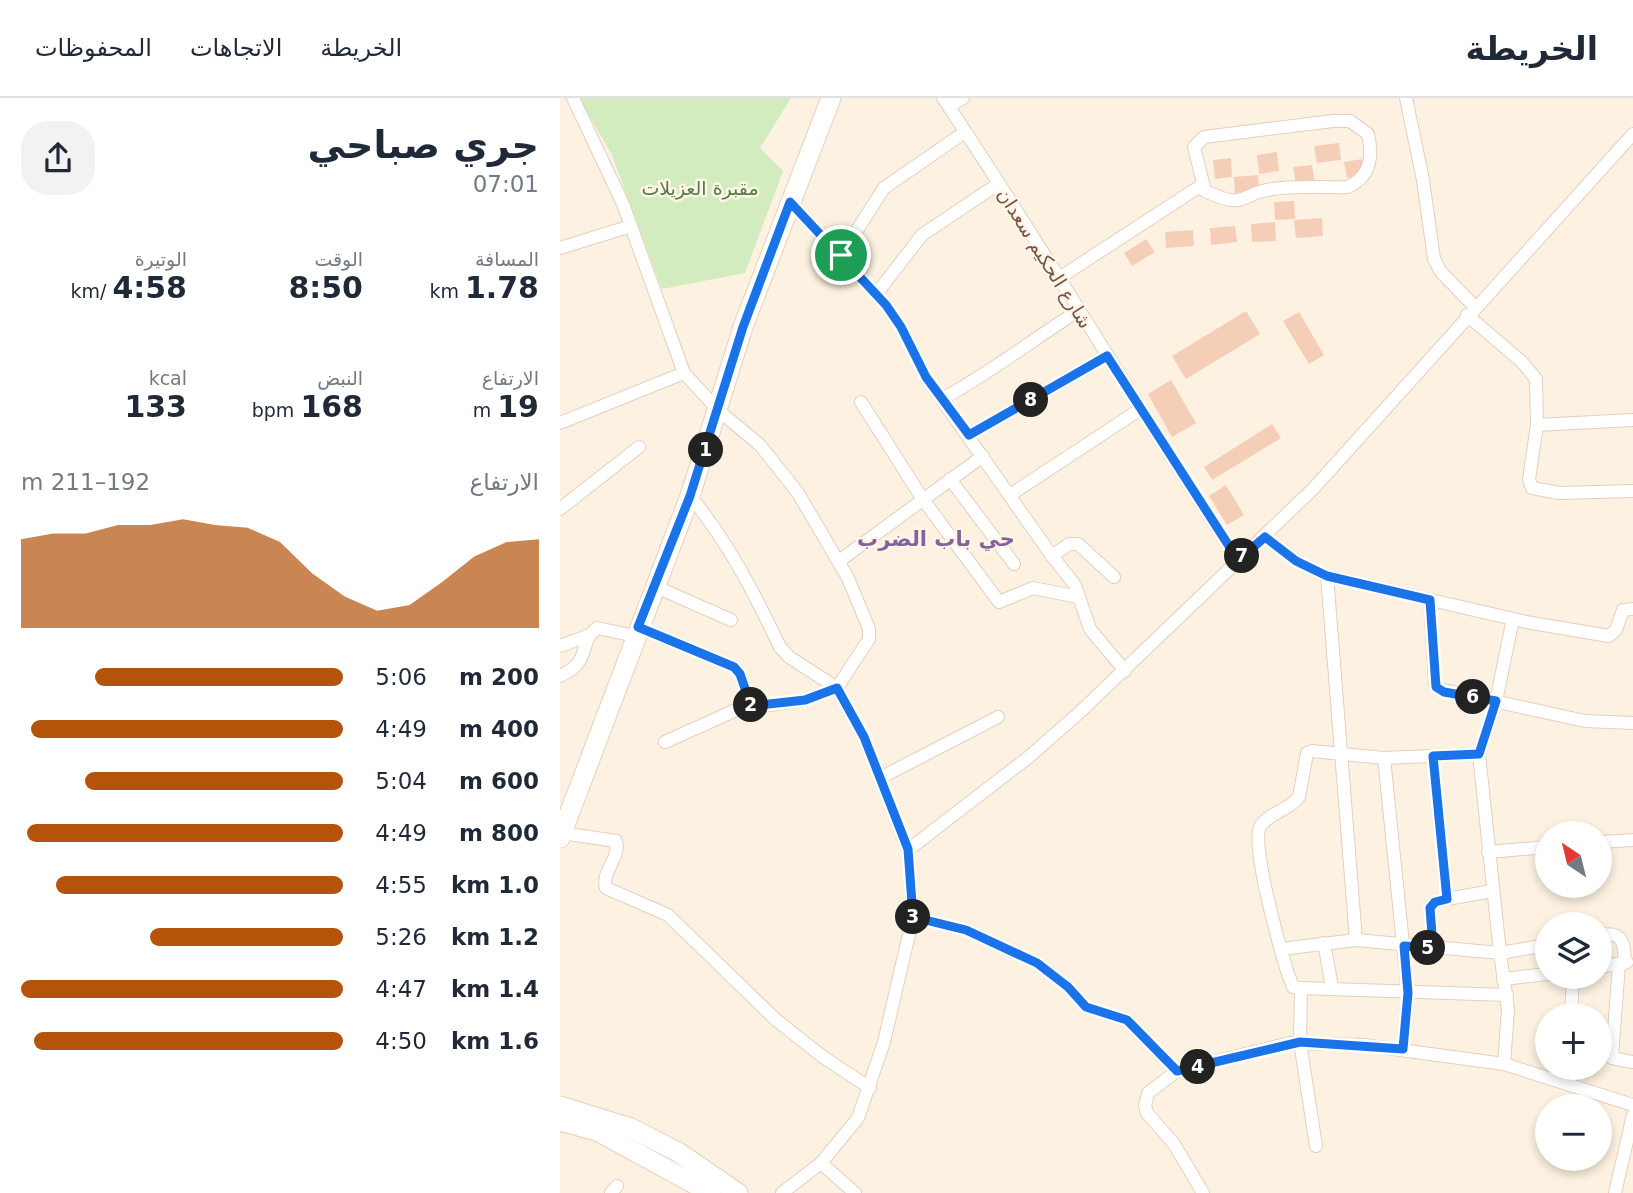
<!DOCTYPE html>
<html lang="ar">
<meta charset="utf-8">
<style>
:root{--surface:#fff;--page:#f2f2f3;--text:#1f2937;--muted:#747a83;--line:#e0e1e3;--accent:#b45309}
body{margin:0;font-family:"DejaVu Sans",Vazirmatn,sans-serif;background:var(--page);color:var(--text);direction:rtl;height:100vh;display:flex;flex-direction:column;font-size:26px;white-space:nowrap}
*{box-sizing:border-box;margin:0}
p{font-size:23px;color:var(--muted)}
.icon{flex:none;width:38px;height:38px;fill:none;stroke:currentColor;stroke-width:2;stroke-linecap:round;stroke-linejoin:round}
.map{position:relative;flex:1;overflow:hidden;direction:ltr}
.details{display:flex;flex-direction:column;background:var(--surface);width:560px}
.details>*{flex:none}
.needle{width:46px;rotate:325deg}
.buttons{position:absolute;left:975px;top:723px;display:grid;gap:14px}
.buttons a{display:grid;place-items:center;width:77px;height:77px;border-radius:50%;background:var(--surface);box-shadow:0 4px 10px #0003;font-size:35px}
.pin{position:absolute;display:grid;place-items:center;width:60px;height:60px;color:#fff;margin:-30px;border:4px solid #fff;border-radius:50%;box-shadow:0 2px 7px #0007}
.km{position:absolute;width:35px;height:35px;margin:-18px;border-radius:50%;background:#222;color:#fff;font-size:19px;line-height:35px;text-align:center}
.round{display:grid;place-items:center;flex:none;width:74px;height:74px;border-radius:28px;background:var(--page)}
.head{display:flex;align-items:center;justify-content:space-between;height:119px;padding:0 21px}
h1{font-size:38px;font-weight:600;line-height:52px}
.stats{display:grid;grid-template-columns:repeat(3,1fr);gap:10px;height:119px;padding:7px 21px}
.stats div{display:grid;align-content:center}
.stats b{font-size:30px;font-weight:600}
.stats small{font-size:19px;font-weight:400}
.stats p{font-size:19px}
.chart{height:196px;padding:14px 21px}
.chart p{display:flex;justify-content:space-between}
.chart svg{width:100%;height:126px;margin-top:7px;fill:var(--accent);opacity:.7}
ul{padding:0 21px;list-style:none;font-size:23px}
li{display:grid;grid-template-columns:112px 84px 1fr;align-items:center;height:52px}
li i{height:18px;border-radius:9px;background:var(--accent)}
header{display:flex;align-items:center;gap:42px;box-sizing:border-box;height:98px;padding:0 35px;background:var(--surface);border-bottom:2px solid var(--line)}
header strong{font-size:33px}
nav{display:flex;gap:38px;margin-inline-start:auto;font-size:24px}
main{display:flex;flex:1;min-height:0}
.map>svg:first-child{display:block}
.green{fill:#d2ebbf}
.building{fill:#f4ceb7}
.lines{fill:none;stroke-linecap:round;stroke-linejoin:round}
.street-casing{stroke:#e3cfbf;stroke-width:14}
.secondary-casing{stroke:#e9d0bc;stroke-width:21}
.street{stroke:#fff;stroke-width:12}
.secondary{stroke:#fff;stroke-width:19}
.route-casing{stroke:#fff;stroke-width:14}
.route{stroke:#1a73e8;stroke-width:9}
.labels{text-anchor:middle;stroke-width:5;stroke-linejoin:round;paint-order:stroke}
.park-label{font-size:19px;fill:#527b3e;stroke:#fff5e8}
.street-label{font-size:19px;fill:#755647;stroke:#fff5e8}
.neighbourhood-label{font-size:21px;font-weight:bold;fill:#856299;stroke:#fff5e8}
</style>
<header>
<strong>الخريطة</strong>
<nav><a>الخريطة</a><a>الاتجاهات</a><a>المحفوظات</a></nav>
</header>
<main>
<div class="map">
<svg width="1073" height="1095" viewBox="0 0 1073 1095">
<rect width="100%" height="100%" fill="#fdf2e1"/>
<!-- green -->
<path class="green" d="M19,0H231L200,50L223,73L185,175L102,191L51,55Z"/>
<!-- building -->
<g class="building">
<path d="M779,45L781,62L757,65L754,48Z"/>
<path d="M717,54L719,73L699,76L697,57Z"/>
<path d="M671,60L672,79L655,81L653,62Z"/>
<path d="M802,61L803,77L787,80L784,64Z"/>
<path d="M752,67L755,85L736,87L733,69Z"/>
<path d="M698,77L699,92L675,95L674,79Z"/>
<path d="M734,103L735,121L715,122L714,104Z"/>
<path d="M762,120L763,138L736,140L734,122Z"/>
<path d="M715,124L716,143L692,144L691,126Z"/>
<path d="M675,128L677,144L651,147L650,130Z"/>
<path d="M633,132L634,148L606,150L605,134Z"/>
<path d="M586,141L595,154L572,168L564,155Z"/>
<path d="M686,213L700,236L626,281L612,258Z"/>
<path d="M739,214L764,257L749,266L723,223Z"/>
<path d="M611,282L636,325L612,339L588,296Z"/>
<path d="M712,326L721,340L652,382L644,369Z"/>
<path d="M666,387L684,417L667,427L649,398Z"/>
</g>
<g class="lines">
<defs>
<g id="street">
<path d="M13,0L63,106L124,275L159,313L200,347L238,395L288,480L309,531V541L277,590L245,602L176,612L105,644"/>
<path d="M383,0C485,152 577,309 678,462"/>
<path d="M846,0L863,82L874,161L881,174L915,209"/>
<path d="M389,8L403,0"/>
<path d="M773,23H790L808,36C813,59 811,78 788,89C763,90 737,87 712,91C677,97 686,112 645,93L634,49L644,39Z"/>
<path d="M230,104L326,207L341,229L366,279L492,458L509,446H518L554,479"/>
<path d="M0,150L71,128"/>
<path d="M281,157L324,90L405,34"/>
<path d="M499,180L642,87"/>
<path d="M317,195L362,137L438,86"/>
<path d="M907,217L962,264L976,281L977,327L969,381L972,390L999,395L1073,393"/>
<path d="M382,301C430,275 472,242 518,213"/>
<path d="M301,304L362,400L439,504L473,490L518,499"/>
<path d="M0,325L124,275"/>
<path d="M977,327L1073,322"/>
<path d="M409,337L547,258"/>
<path d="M390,381L454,466"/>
<path d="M450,397L579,312"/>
<path d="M130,398C169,445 194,495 220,549L229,559L277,590L304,639L348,752L353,819L324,944L298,1020L261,1065L222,1095"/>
<path d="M0,411L79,349"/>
<path d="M705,439L736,463L767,478L966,524L1049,538L1056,532L1063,512L1073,511"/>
<path d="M492,458L515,487L530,531L565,573"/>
<path d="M279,463L423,358"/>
<path d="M767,478L796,842"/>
<path d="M94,488L171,522"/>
<path d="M870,502L875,586L879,591L1025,623L1073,625"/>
<path d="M953,521L936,603L919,656L940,855L987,847"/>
<path d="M78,529L174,569L180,576L191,608"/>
<path d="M0,548L30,537"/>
<path d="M0,578C33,563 17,546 37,530L75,538"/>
<path d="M873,658L887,801L875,804L870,810L873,850"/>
<path d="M824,660L848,895L843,951"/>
<path d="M320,680L438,619"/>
<path d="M2,735L56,743C61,760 41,773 46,790L108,817L215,921L263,959L310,990"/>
<path d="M1040,744L1073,742"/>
<path d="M348,752L470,658L520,614L753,391L1073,36"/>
<path d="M928,754L987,749"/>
<path d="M887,801L932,793"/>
<path d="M353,819L406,832L477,865L508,889L526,909L567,922L617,973"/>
<path d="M1040,837C1063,833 1064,844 1065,865"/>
<path d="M764,845L772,889"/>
<path d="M721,851L796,842L940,855L948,911L944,966"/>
<path d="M1059,866L1052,960L1073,964"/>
<path d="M1040,869L1067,864"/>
<path d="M943,881L987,876"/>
<path d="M741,890L733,889L727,873C720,850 689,742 701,727C711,714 729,712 739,699L747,655L752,653L824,660L919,656"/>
<path d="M1011,917L1013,878"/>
<path d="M1006,985L1007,970"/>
<path d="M756,1048L740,944L741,890L947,897"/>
<path d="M261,1065L295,1095"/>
<path d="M51,1095L57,1088"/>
<path d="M643,1095L614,1046L587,1015L585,1008L588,995L617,973L730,945L804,947L944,966L1073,1007"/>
<path d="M1055,1095L1073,1017"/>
</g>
<g id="secondary">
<path d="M0,740L130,398L183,229L271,0"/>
<path d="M0,1008L71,1030L118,1054L178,1095"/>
<path d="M0,1023L37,1033L151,1095"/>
</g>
</defs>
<!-- street casing -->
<use href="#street" class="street-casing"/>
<!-- secondary casing -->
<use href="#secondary" class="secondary-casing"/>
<!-- street -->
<use href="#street" class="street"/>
<!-- secondary -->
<use href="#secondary" class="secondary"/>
</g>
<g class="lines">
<defs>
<path id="route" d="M230,104L326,207L341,229L366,279L409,337L547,258L678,462L705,439L736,463L767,478L870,502L876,589L884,594L936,603L919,656L873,658L887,801L875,804L870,810L873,850L844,848L848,895L843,951L740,944L617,973L567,922L526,909L508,889L477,865L406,832L353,819L348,751L304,639L277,590L245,602L191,608L180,576L174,569L78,529L130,398L183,229Z"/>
</defs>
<!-- route casing -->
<use href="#route" class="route-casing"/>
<!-- route -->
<use href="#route" class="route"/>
</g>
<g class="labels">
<!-- park labels -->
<g class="park-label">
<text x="140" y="97">مقبرة العزيلات</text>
</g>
<!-- street labels -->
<g class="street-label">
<text transform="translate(485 160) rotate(58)" y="7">شارع الحكيم سعدان</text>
</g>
<!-- neighbourhood labels -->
<g class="neighbourhood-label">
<text x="376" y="448">حي باب الضرب</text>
</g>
</g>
</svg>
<div class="buttons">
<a><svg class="needle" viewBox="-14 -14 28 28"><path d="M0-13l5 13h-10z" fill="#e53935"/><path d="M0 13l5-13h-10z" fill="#747a83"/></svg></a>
<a><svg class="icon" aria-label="layers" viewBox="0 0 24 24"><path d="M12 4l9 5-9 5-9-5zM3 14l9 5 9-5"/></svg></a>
<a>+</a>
<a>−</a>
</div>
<div class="pin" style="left:281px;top:157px;background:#1e9e55"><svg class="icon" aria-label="arrive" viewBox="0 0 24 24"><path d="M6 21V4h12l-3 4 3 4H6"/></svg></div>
<b class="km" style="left:146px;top:352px">1</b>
<b class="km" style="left:191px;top:607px">2</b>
<b class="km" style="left:353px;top:819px">3</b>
<b class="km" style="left:638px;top:969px">4</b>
<b class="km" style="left:868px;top:850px">5</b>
<b class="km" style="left:913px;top:599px">6</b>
<b class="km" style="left:682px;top:458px">7</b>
<b class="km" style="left:471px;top:302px">8</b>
</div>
<section class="details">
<div class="head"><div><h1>جري صباحي</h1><p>07:01</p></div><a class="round"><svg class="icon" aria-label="share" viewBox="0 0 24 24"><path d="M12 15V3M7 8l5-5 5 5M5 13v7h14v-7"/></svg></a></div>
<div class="stats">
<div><p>المسافة</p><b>1.78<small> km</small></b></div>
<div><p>الوقت</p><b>8:50</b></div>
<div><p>الوتيرة</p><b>4:58<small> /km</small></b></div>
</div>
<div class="stats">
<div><p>الارتفاع</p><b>19<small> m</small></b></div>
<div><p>النبض</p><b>168<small> bpm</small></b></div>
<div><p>kcal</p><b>133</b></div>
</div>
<div class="chart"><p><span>الارتفاع</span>192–211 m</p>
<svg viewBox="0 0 160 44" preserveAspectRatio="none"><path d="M0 44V13L10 11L20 11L30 8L40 8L50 6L60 8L70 9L80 14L90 25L100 33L110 38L120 36L130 28L140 19L150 14L160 13V44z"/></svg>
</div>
<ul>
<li><b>200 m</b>5:06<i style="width:77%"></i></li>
<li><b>400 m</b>4:49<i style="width:97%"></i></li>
<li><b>600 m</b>5:04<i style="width:80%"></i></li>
<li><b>800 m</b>4:49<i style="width:98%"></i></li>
<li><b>1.0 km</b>4:55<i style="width:89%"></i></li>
<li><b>1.2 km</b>5:26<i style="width:60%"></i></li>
<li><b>1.4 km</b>4:47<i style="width:100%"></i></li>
<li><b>1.6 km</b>4:50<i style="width:96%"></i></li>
</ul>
</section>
</main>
